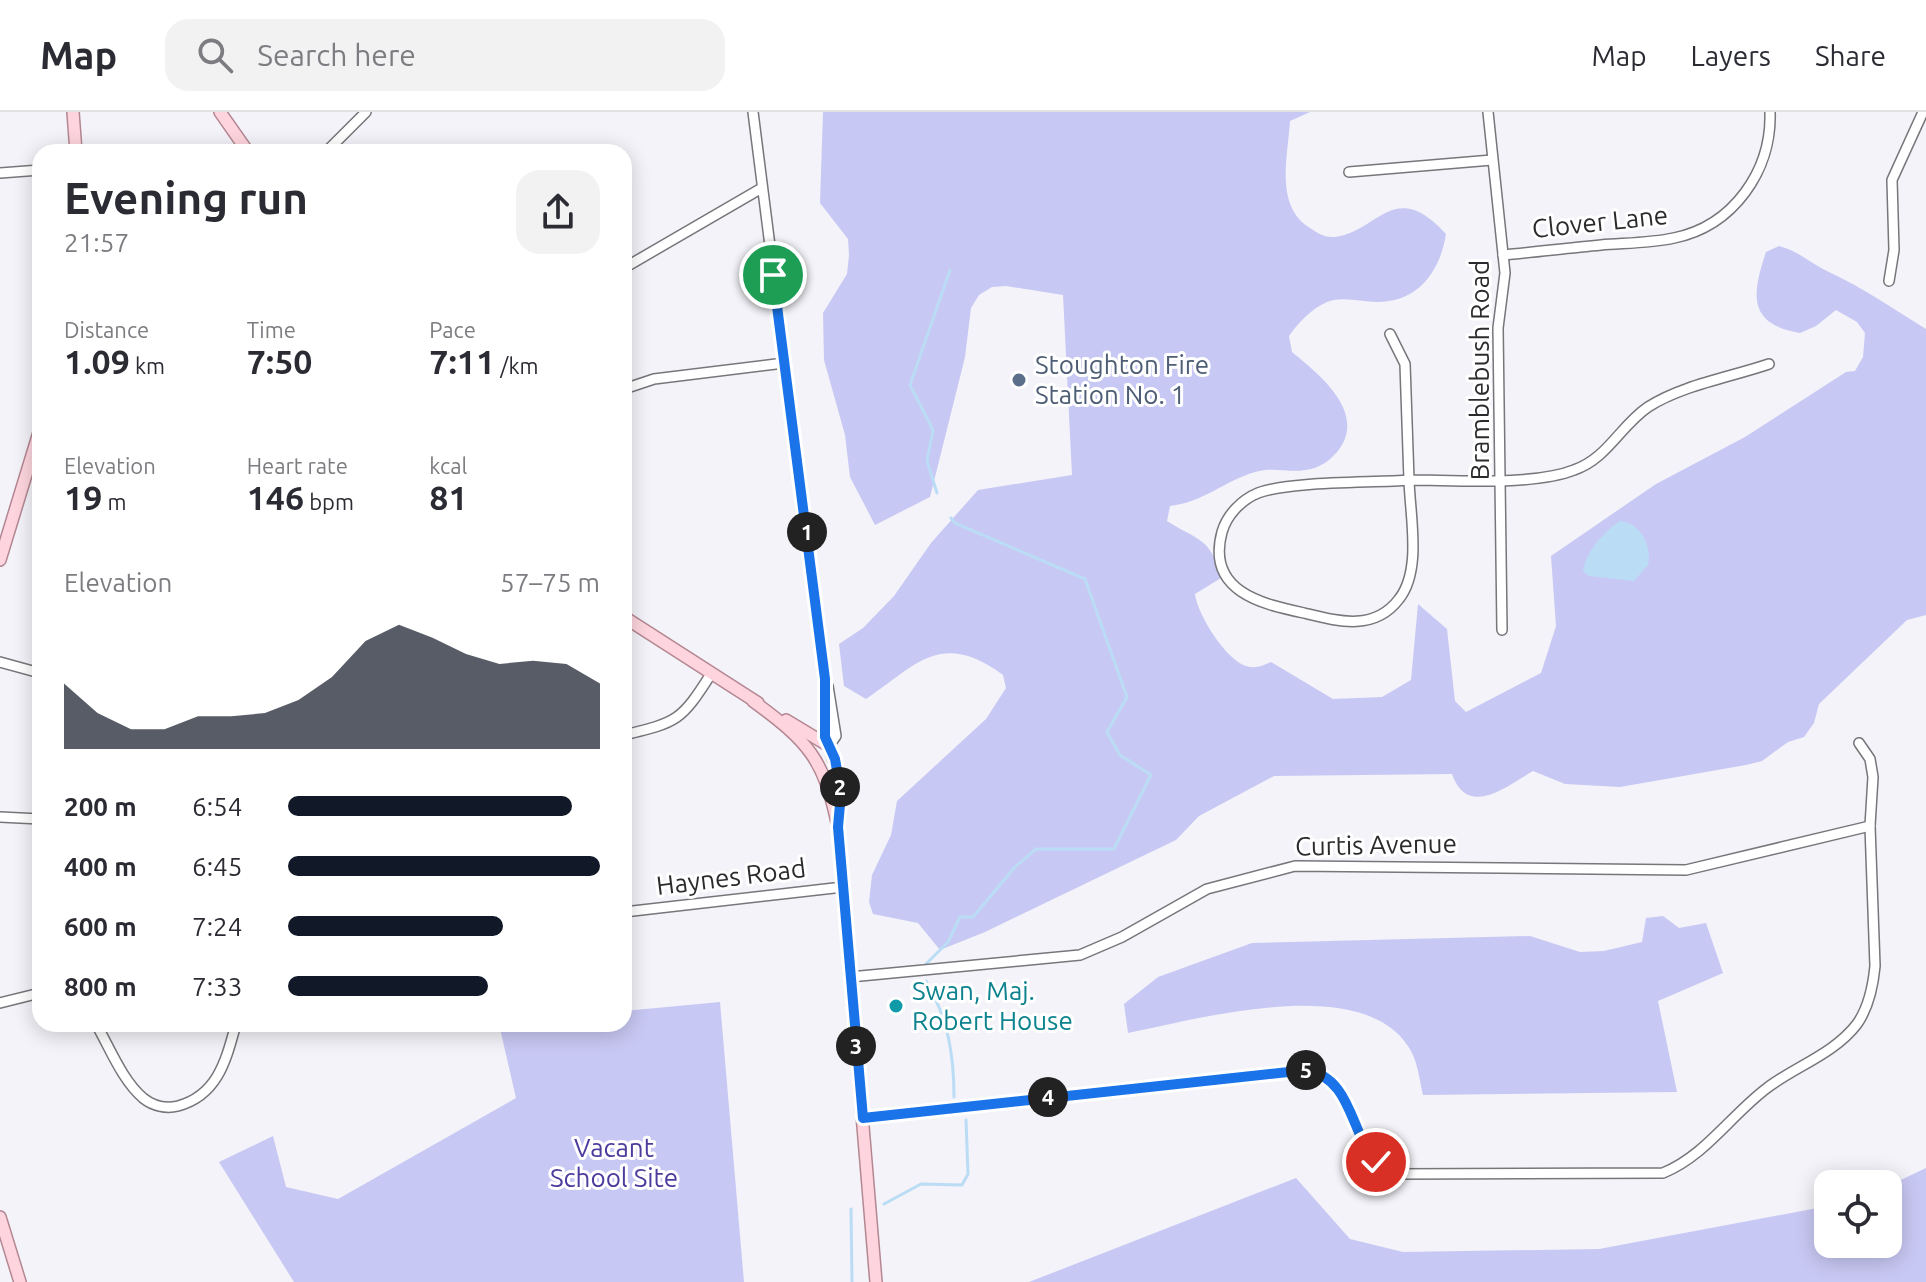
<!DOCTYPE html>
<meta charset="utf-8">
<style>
:root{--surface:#fff;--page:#f2f2f3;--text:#2b2b33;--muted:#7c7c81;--line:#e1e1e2;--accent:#111827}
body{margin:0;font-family:Ubuntu,sans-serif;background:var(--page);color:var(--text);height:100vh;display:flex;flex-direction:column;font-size:30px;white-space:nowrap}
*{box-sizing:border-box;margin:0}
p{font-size:26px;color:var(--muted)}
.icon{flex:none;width:44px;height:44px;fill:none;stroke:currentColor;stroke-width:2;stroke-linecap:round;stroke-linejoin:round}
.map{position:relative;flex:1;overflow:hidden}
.sheet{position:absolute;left:32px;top:32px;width:600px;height:888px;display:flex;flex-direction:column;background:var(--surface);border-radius:24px;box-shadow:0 4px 20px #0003}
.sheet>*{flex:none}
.tools{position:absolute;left:1814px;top:1058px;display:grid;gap:16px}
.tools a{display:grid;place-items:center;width:88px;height:88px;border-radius:16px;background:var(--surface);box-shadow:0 4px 20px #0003;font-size:40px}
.pin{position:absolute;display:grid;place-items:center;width:68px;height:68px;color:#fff;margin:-34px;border:4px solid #fff;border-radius:50%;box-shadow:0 2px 8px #0007}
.km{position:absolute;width:40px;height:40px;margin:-20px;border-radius:50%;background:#222;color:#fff;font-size:22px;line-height:40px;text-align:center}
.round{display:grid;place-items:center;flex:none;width:84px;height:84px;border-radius:24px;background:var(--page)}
.summary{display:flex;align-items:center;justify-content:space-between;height:136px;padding:0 32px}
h1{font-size:44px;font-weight:700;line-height:60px}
.stats{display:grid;grid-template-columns:repeat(3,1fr);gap:12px;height:136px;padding:8px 32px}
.stats div{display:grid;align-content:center}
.stats b{font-size:34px;font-weight:700}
.stats small{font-size:22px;font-weight:400}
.stats p{font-size:22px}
.chart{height:224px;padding:16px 32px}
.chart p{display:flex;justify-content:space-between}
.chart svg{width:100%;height:144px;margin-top:8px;fill:var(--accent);opacity:.7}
ul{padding:0 32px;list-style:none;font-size:26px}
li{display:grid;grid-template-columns:128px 96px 1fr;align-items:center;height:60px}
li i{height:20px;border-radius:10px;background:var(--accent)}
header{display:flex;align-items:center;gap:48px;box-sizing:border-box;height:112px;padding:0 40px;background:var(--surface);border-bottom:2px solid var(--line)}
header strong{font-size:38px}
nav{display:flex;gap:44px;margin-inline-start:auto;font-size:28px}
.search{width:560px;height:72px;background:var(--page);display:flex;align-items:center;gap:20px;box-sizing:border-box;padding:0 28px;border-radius:24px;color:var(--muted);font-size:30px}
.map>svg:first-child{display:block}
.green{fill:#c8c8f4}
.water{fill:#bbdcf5}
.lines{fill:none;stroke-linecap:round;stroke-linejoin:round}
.stream{stroke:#bbdcf5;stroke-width:3}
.minor-casing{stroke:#76767b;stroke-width:12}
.major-casing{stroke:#b48792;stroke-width:14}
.minor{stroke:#fff;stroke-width:9}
.major{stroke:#fed5de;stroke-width:11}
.route-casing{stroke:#fff;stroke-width:16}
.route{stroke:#1a73e8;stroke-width:10}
.service-dot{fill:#5c6f8a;stroke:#fff;stroke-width:3}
.culture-dot{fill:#0f9aa8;stroke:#fff;stroke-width:3}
.labels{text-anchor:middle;stroke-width:6;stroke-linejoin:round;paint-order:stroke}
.street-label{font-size:26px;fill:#2b2b2d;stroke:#fff}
.service-label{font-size:26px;fill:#4e5e75;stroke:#fff;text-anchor:start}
.culture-label{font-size:26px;fill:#0d838f;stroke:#fff;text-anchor:start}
.park-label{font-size:26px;fill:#4d3c9d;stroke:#fff}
</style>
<header>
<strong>Map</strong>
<div class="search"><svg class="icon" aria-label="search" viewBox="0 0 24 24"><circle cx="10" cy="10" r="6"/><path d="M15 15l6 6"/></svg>Search here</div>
<nav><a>Map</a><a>Layers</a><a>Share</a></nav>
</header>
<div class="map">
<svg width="1926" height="1170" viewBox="0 0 1926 1170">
<rect width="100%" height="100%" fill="#f3f3f9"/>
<!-- green -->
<g class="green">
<path d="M823,0H1310L1290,9C1288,44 1275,91 1307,114C1316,120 1324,126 1335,125C1378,120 1394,65 1446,122C1440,160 1418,190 1377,190C1360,190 1343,184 1327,190C1311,197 1299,210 1289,224L1292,240C1316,260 1366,298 1340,336C1333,346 1323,354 1311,357C1292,362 1274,354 1255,360C1224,369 1204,390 1170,394L1167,409C1198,429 1211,425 1221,466L1195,482C1197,502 1226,548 1246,554C1255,557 1262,554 1271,550L1333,587L1382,585L1411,568L1418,492L1447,517L1455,589L1466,600L1541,561L1556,514L1551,444L1656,372L1745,325L1846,260L1855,259L1863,245L1865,221L1857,210L1836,198L1816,214L1800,221C1747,212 1752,182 1766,140L1779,134C1799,139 1811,152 1829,160C1863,176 1894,197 1926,217V503L1907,508L1819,592L1814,611L1804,625L1788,630L1762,649L1746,653L1620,675L1565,672L1533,659C1507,674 1468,707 1452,662L1274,664L1199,704L1176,728L985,820L940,838L918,811L873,802L869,790L872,763L891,723L897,689L986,607L1006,576L1003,563C941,517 916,553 866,587L844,574L839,532L863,516L894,484L931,431L978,378L1072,363L1063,183L1006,174L992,175L979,183L971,196L965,245L930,385L875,413L850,365L845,323L824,248L823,201L847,162L849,143L848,127L820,91Z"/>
<path d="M1663,804L1679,816L1706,811L1723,861L1658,889L1677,980L1423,983C1420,970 1418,953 1412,941C1370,858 1198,907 1128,921L1124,892L1158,865L1252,831L1530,824L1580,840L1604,839L1642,830L1646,806Z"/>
<path d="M720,890L744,1170H294L219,1050L273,1024L286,1075L338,1087L516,986L499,912H624V899Z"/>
<path d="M1926,1056V1170H1029L1296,1066L1350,1127L1403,1140L1599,1137L1828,1094V1132H1888V1074Z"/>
</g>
<!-- water -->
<path class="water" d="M1620,409C1641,411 1652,434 1648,453L1634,469L1589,464L1583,459C1586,440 1603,420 1620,409Z"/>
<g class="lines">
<!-- stream -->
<g class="stream">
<path d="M937,381L927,349L933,318L910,273L950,158"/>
<path d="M926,852L948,830L960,805H973L1015,755L1036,737H1114L1151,663L1120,643L1107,620L1127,585L1085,467L955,411L951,406"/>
<path d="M926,869C948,906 954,943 954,985"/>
<path d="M884,1092L921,1072L962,1073L968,1062L966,1008"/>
<path d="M851,1097L852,1170"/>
</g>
<defs>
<g id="minor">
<path d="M753,0L825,567V625"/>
<path d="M1488,0L1505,161L1498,216L1502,518"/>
<path d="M326,40L366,0"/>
<path d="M1349,60L1492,48"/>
<path d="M0,61L40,58"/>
<path d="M1503,143C1536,140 1568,136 1601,133C1625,131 1651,131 1674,126C1733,114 1772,59 1770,0"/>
<path d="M624,156L762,76"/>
<path d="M1889,169L1894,138L1892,68L1923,0"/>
<path d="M1390,222L1405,252L1409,368C1372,371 1289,369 1258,381C1241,388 1227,403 1222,420C1206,479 1261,492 1304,501C1337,509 1374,520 1399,487C1422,458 1410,404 1409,368C1455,368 1533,374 1574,358C1608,346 1620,314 1648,295C1682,273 1731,265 1769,252"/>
<path d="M624,277L654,267L784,251"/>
<path d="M0,550L40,561"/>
<path d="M828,574L836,624L829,634"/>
<path d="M624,623C678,610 681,609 711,562"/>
<path d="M0,705L40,707"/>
<path d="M624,800L843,775"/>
<path d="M850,865L1080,843L1122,825L1207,777L1295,754L1686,758L1870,714"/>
<path d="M0,891L40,881"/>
<path d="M96,912C110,936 122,968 143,986C153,994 166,997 178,994C218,983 226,948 236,912"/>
<path d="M863,1006L1307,958C1362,969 1345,1046 1397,1062L1663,1061C1705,1044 1731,1003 1767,976C1796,954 1834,942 1857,912C1869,895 1873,875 1875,854L1870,714L1873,665L1870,647L1859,631"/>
</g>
<g id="major">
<path d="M73,0L76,40"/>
<path d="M220,0L248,40"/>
<path d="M0,448L40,317"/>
<path d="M624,505L758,591"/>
<path d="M753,589C809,630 824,647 838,715L876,1170"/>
<path d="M786,608L829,634"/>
<path d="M827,630L836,653L839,702"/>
<path d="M0,1105L20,1170"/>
</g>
</defs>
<!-- minor casing -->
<use href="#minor" class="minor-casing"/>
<!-- major casing -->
<use href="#major" class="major-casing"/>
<!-- minor -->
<use href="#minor" class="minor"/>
<!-- major -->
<use href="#major" class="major"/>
</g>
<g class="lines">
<defs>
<path id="route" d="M773,163L825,567V625L835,647L841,681L838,715L863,1006L1307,958C1352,967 1350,1020 1376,1050"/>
</defs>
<!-- route casing -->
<use href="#route" class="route-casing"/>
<!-- route -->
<use href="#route" class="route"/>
</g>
<!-- markers -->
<circle class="service-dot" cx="1019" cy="268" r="8"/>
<circle class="culture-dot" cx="896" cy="894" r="8"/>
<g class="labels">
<!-- street labels -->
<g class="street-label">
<text transform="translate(1600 110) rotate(-6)" y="9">Clover Lane</text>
<text transform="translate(1480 258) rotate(-90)" y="9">Bramblebush Road</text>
<text transform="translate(1376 733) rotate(-1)" y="9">Curtis Avenue</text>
<text transform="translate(731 765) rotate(-7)" y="9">Haynes Road</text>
</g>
<!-- service labels -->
<g class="service-label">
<text x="1035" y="262">Stoughton Fire<tspan x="1035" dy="30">Station No. 1</tspan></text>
</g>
<!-- culture labels -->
<g class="culture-label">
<text x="912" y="888">Swan, Maj.<tspan x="912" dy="30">Robert House</tspan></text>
</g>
<!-- park labels -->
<g class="park-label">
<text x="614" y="1045">Vacant<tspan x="614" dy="30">School Site</tspan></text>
</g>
</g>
</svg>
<div class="tools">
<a><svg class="icon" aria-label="locate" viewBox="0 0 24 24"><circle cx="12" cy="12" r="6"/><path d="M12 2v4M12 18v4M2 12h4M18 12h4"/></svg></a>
</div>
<div class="pin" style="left:773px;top:163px;background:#1e9e55"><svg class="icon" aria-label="arrive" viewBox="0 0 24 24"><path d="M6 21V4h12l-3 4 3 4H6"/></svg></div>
<div class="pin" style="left:1376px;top:1050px;background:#d93025"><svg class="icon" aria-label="check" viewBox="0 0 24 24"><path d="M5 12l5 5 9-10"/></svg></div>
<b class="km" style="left:807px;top:420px">1</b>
<b class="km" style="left:840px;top:675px">2</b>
<b class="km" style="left:856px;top:934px">3</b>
<b class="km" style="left:1048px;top:985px">4</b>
<b class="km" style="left:1306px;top:958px">5</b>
<section class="sheet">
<div class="summary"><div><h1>Evening run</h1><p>21:57</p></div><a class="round"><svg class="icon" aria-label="share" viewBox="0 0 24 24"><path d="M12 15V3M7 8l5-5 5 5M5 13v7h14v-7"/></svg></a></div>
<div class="stats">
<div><p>Distance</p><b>1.09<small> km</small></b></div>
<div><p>Time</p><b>7:50</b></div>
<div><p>Pace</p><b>7:11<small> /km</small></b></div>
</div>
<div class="stats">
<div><p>Elevation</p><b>19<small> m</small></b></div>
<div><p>Heart rate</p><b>146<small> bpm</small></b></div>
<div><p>kcal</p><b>81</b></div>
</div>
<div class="chart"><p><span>Elevation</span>57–75 m</p>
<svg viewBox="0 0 160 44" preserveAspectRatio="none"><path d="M0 44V24L10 33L20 38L30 38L40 34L50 34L60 33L70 29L80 22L90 11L100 6L110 10L120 15L130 18L140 17L150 18L160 24V44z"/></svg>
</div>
<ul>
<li><b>200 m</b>6:54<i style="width:91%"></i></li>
<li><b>400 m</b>6:45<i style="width:100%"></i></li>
<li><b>600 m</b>7:24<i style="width:69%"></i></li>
<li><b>800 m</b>7:33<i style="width:64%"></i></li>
</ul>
</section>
</div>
